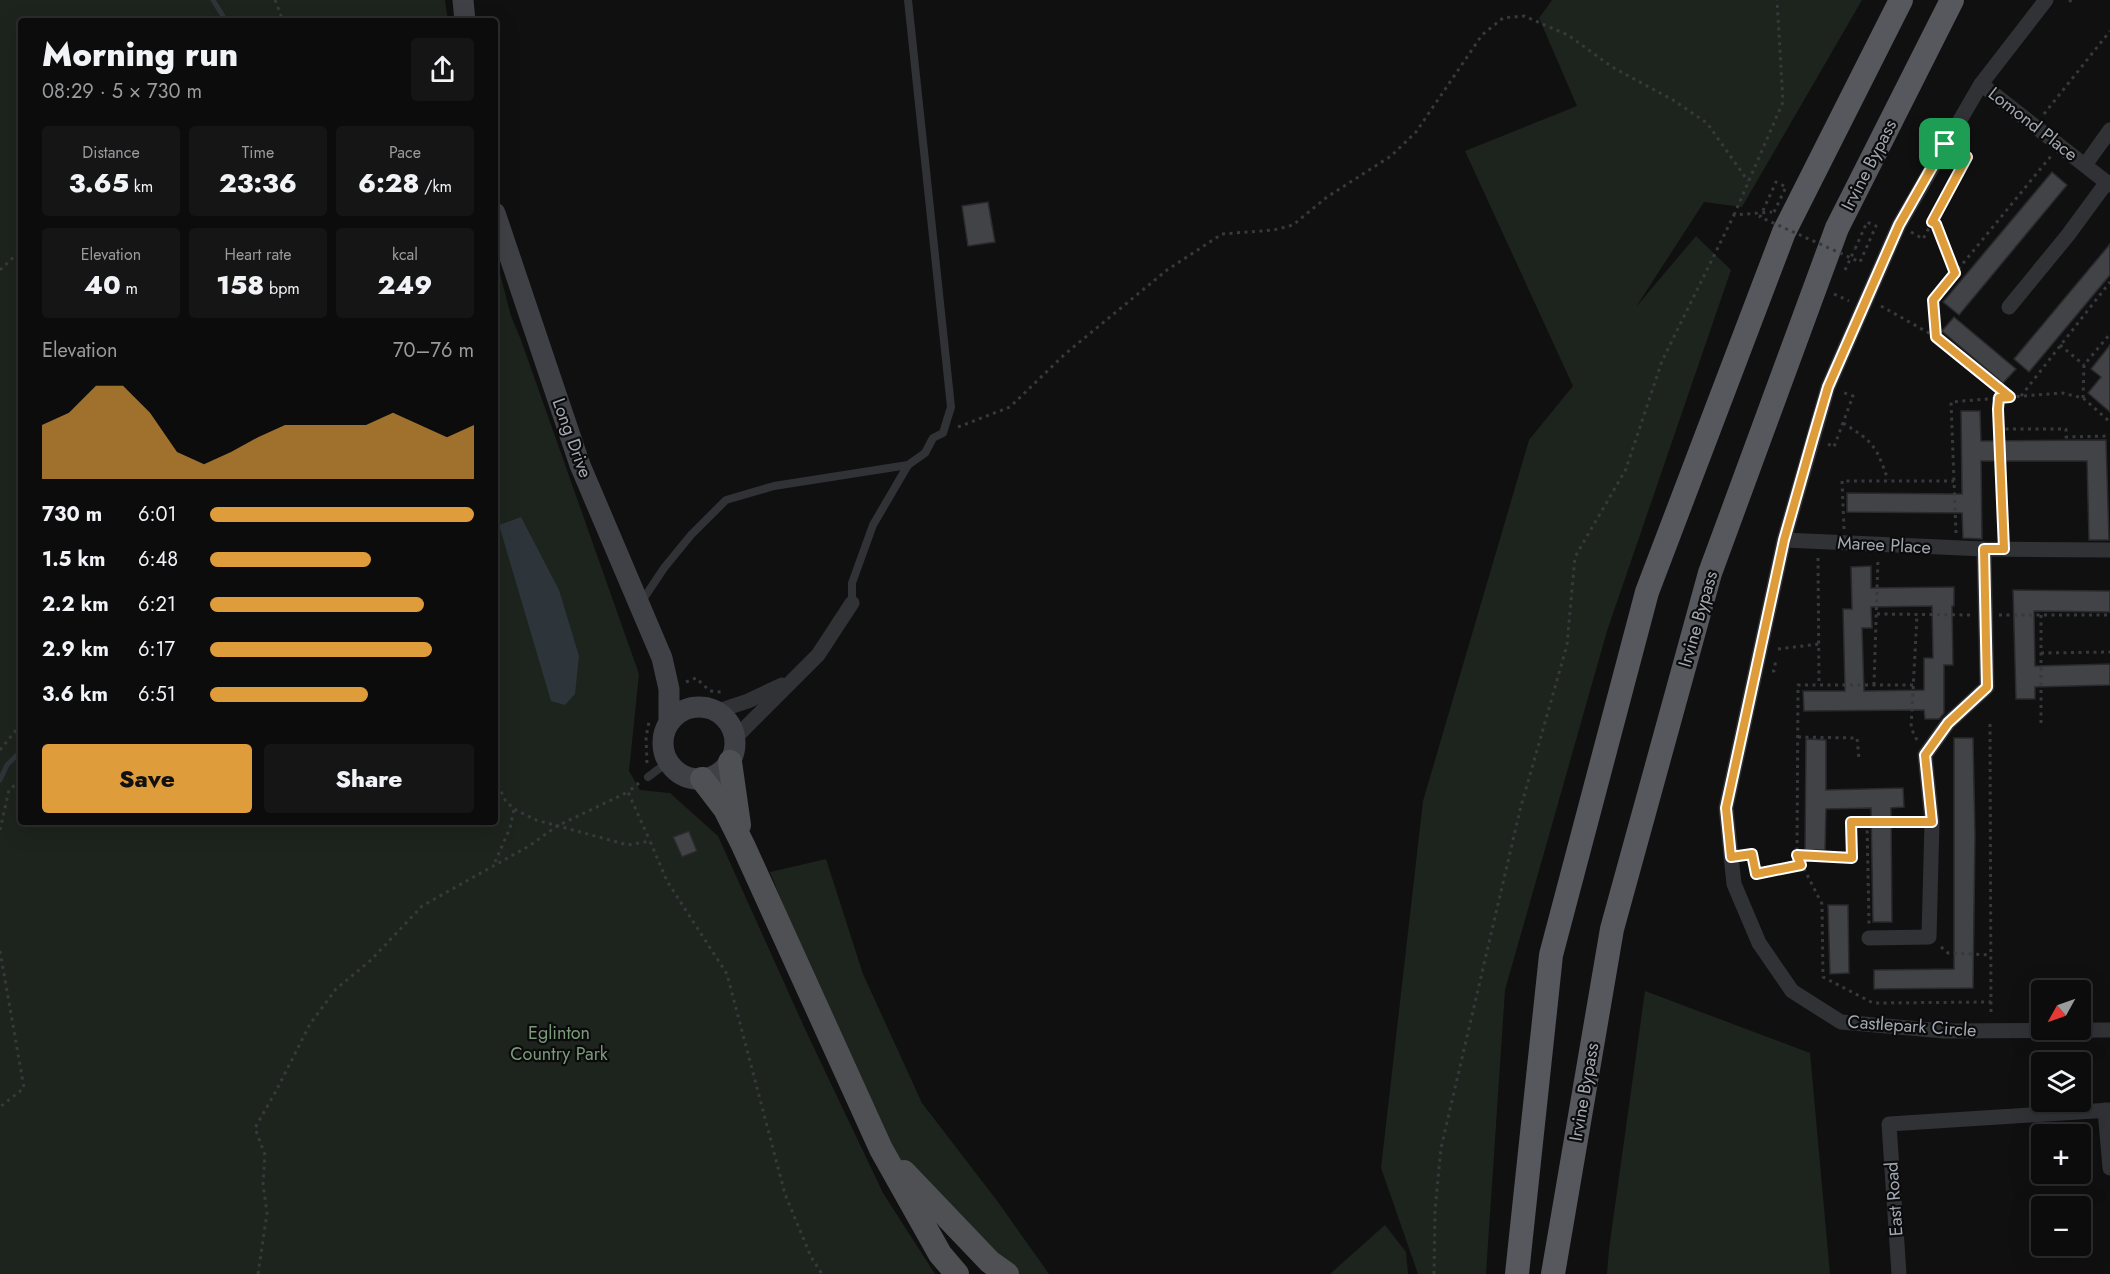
<!DOCTYPE html>
<meta charset="utf-8">
<style>
:root{--surface:#0c0c0d;--page:#151516;--text:#f1f3f6;--muted:#9a9b9d;--line:#2c2c2e;--accent:#df9c3a}
body{margin:0;font-family:Jost,sans-serif;background:var(--page);color:var(--text);height:100vh;display:flex;flex-direction:column;font-size:22px;white-space:nowrap}
*{box-sizing:border-box;margin:0}
p{font-size:20px;color:var(--muted)}
.icon{flex:none;width:33px;height:33px;fill:none;stroke:currentColor;stroke-width:2;stroke-linecap:round;stroke-linejoin:round}
.map{position:relative;flex:1;overflow:hidden}
.side{position:absolute;left:18px;top:18px;width:480px;height:807px;display:flex;flex-direction:column;background:var(--surface);border-radius:6px;box-shadow:0 6px 24px #0002,0 0 0 2px var(--line)}
.side>*{flex:none}
.needle{width:39px;rotate:230deg}
.tools{position:absolute;left:2031px;top:980px;display:grid;gap:12px}
.tools a{display:grid;place-items:center;width:60px;height:60px;border-radius:6px;background:var(--surface);box-shadow:0 6px 24px #0002,0 0 0 2px var(--line);font-size:30px}
.pin{position:absolute;display:grid;place-items:center;width:51px;height:51px;color:#fff;margin:-26px;border-radius:12px;box-shadow:0 3px 9px #0006}
.round{display:grid;place-items:center;flex:none;width:63px;height:63px;border-radius:6px;background:var(--page)}
.head{display:flex;align-items:center;justify-content:space-between;height:102px;padding:0 24px}
h1{font-size:33px;font-weight:800;line-height:45px}
.figures{display:grid;grid-template-columns:repeat(3,1fr);gap:9px;height:102px;padding:6px 24px}
.figures div{display:grid;align-content:center;border-radius:6px;background:var(--page);text-align:center}
.figures b{font-size:26px;font-weight:800}
.figures small{font-size:16px;font-weight:400}
.figures p{font-size:16px}
.chart{height:168px;padding:12px 24px}
.chart p{display:flex;justify-content:space-between}
.chart svg{width:100%;height:108px;margin-top:6px;fill:var(--accent);opacity:.7}
.primary-button{display:flex;gap:12px;margin-top:auto;padding:12px 24px}
.primary-button a{flex:1;height:69px;border-radius:6px;background:var(--accent);color:#111;font-size:24px;font-weight:800;line-height:69px;text-align:center}
.primary-button a+a{background:var(--page);color:var(--text)}
ul{padding:0 24px;list-style:none;font-size:20px}
li{display:grid;grid-template-columns:96px 72px 1fr;align-items:center;height:45px}
li i{height:15px;border-radius:8px;background:var(--accent)}
.map>svg:first-child{display:block}
.green{fill:#1d231d}
.water{fill:#2d353a}
.lines{fill:none;stroke-linecap:round;stroke-linejoin:round}
.stream{stroke:#2d353a;stroke-width:5}
.building{fill:#414347;stroke:#2a2a2d;stroke-width:1.5;fill-rule:evenodd}
.path{stroke:#37393d;stroke-width:3;stroke-dasharray:3 4.5;stroke-linecap:butt}
.service{stroke:#313236;stroke-width:8}
.minor{stroke:#313236;stroke-width:15}
.secondary{stroke:#404146;stroke-width:21}
.primary{stroke:#4e5054;stroke-width:24}
.trunk{stroke:#56585d;stroke-width:24}
.path-bridge{stroke:#37393d;stroke-width:3;stroke-dasharray:3 4.5;stroke-linecap:butt}
.route-casing{stroke:#fff;stroke-width:12}
.route{stroke:#df9c3a;stroke-width:8}
.labels{text-anchor:middle;stroke-width:4.5;stroke-linejoin:round;paint-order:stroke}
.street-label{font-size:18px;fill:#a2a8b1;stroke:#0b0b0c}
.park-label{font-size:18px;fill:#7b9a7b;stroke:#0b0b0c}
</style>
<div class="map">
<svg width="2110" height="1274" viewBox="0 0 2110 1274">
<rect width="100%" height="100%" fill="#101011"/>
<!-- green -->
<g class="green">
<path d="M0,0H445L448,21H21V822H495V254L511,316L521,340L639,674L629,771L640,790L670,793L718,836L805,1029L883,1193L935,1274H0Z"/>
<path d="M1552,0H1862L1742,207L1704,202L1636,307L1696,236L1731,270L1607,631L1505,990L1486,1274H1418L1381,1168L1423,801L1529,440L1573,386L1465,151L1577,106L1539,18Z"/>
<path d="M826,859L863,974L922,1103L998,1202L1049,1274H1016L919,1188L863,1110L770,872Z"/>
<path d="M1645,991L1810,1053L1830,1274H1607L1609,1249Z"/>
<path d="M1385,1225L1406,1252L1408,1274H1330Z"/>
</g>
<!-- water -->
<path class="water" d="M521,517L559,590L579,656L575,694L565,705L551,701L499,525Z"/>
<g class="lines">
<!-- stream -->
<g class="stream">
<path d="M213,0L226,21"/>
<path d="M0,780L7,765L21,751"/>
</g>
</g>
<!-- building -->
<g class="building">
<path d="M2052,172L2067,185L1959,315L1943,302Z"/>
<path d="M988,202L995,242L968,246L962,206Z"/>
<path d="M2110,244V275L2029,372L2014,359Z"/>
<path d="M1954,317L2016,369L2003,383L1942,331Z"/>
<path d="M2110,345V412L2088,393L2101,377L2091,369Z"/>
<path d="M1961,411H1980L1981,441L2106,440L2109,540H2089L2087,461H1981L1982,539L1963,538L1962,513L1847,512V493L1962,494Z"/>
<path d="M1871,566V588L1954,587V606H1952L1953,665H1944V713L1939,719H1925L1924,710L1804,711L1803,691H1845L1843,609H1852L1851,567ZM1932,606L1933,658H1924V690L1864,691L1862,628H1872L1871,607Z"/>
<path d="M2013,590L2110,591V612L2034,611L2035,666L2110,664V685L2035,687V699H2016Z"/>
<path d="M1954,738H1973L1975,835L1973,988L1874,989V970L1954,969Z"/>
<path d="M1806,739L1826,740V790L1903,788L1904,807L1891,808L1892,922H1873L1871,808L1826,809L1825,850H1805Z"/>
<path d="M689,831L697,851L682,857L673,837Z"/>
<path d="M1828,905H1848L1849,973L1830,974Z"/>
</g>
<g class="lines">
<!-- path -->
<g class="path">
<path d="M275,0L283,21"/>
<path d="M2069,0L2072,2L2073,0"/>
<path d="M2044,114L2110,31"/>
<path d="M1734,215L1783,102L1777,0"/>
<path d="M1932,222L1936,224L1955,273"/>
<path d="M1911,232L1923,239L1967,157L1959,152"/>
<path d="M0,270L21,250"/>
<path d="M1845,270L1855,249"/>
<path d="M1834,294L1849,301"/>
<path d="M1881,306L1936,337L2010,397L2062,393L2083,398L2110,422"/>
<path d="M1936,335L1933,300L2051,156"/>
<path d="M2060,345L2084,365"/>
<path d="M2021,396L2110,282"/>
<path d="M1999,398L1998,437L2003,534"/>
<path d="M2083,398L2084,365L2110,334"/>
<path d="M1843,423C1874,442 1876,446 1888,480"/>
<path d="M958,427L1010,407L1065,354L1167,270L1222,234L1274,230L1293,225L1327,197L1391,156L1416,132L1482,35L1503,18L1524,16L1568,35L1612,67L1673,100L1707,123L1748,181"/>
<path d="M1998,429H2066V437L2110,436"/>
<path d="M1828,444L1834,447L1853,396L1842,392"/>
<path d="M1844,529L1842,481H1954"/>
<path d="M1956,533L1951,402L2010,397"/>
<path d="M1818,558L1819,685"/>
<path d="M1877,614L1972,615"/>
<path d="M1999,615H2110"/>
<path d="M2041,615V724"/>
<path d="M1778,649L1819,644"/>
<path d="M2041,653L2110,652"/>
<path d="M1772,671H1774L1776,659"/>
<path d="M686,682L696,678L710,691L722,692"/>
<path d="M1874,685L1878,558"/>
<path d="M1913,685H1798L1797,855L1852,858L1851,822H1918"/>
<path d="M1990,724L1991,1016"/>
<path d="M1798,737L1857,738L1859,759"/>
<path d="M1917,740L1911,728L1917,615"/>
<path d="M0,750L21,724"/>
<path d="M647,763L646,737L649,722"/>
<path d="M495,778L505,800L514,809L536,820L628,845L650,841L667,881L727,974L785,1194L811,1257L822,1274"/>
<path d="M639,783L628,792L650,841"/>
<path d="M1867,823L1869,924"/>
<path d="M0,830L9,790L21,780"/>
<path d="M1746,855L1752,854L1756,874L1801,865"/>
<path d="M1797,855L1822,904L1823,977L1873,1003L1991,1002"/>
<path d="M495,862L510,828L514,809"/>
<path d="M1941,947L1948,953L1991,955"/>
<path d="M0,951L24,1088L0,1107"/>
<path d="M258,1274L267,1213L263,1184L265,1155L255,1128L276,1091L310,1024L336,989L371,960L422,906L529,846L557,826L628,792"/>
<path d="M1434,1274L1435,1210L1441,1148L1520,810L1567,645L1575,557L1626,469L1662,361L1734,215L1772,212"/>
</g>
<!-- service -->
<g class="service">
<path d="M642,601L664,568L691,535L726,500L774,486L908,465"/>
<path d="M852,603V583L873,525L908,465L925,453L933,438L943,433L951,407L908,0"/>
<path d="M648,777L668,762"/>
</g>
<!-- minor -->
<g class="minor">
<path d="M2046,0L1981,84L1899,225L1828,387L1784,540L1726,808L1734,884L1759,943L1792,991L1841,1022L1944,1031L2110,1030"/>
<path d="M1981,84L2110,185"/>
<path d="M2085,165L2110,130"/>
<path d="M2009,307L2068,235L2107,182"/>
<path d="M1784,540L1984,549L2110,550"/>
<path d="M718,711L748,701L782,685"/>
<path d="M735,738L818,655L852,603"/>
<path d="M1869,938L1929,937L1932,822L1925,755L1948,723L1987,687L1984,549"/>
<path d="M2105,1110L2110,1168"/>
<path d="M1899,1274L1889,1124L2110,1110"/>
</g>
<!-- secondary -->
<g class="secondary">
<path d="M463,0L465,21"/>
<path d="M495,213L580,465L662,658L669,689V722"/>
<circle cx="699" cy="743" r="36"/>
</g>
<!-- primary -->
<g class="primary">
<path d="M730,762L739,825"/>
<path d="M702,779L725,809L743,845L881,1149L940,1254L957,1274"/>
<path d="M904,1172L990,1262L1007,1274"/>
</g>
<!-- trunk -->
<g class="trunk">
<path d="M1517,1274L1551,955L1647,592L1784,232L1901,0"/>
<path d="M1553,1274L1612,929L1710,573L1837,228L1952,0"/>
</g>
<!-- path-bridge -->
<path class="path-bridge" d="M1774,212L1786,187L1776,182L1760,217L1860,262L1876,226L1867,222L1855,249"/>
</g>
<g class="lines">
<defs>
<path id="route" d="M1945,144L1967,157L1932,222L1936,224L1955,273L1933,300L1936,337L2010,397L1999,398L1998,409L2004,549H1984L1987,687L1948,723L1925,755L1932,822H1851L1852,858L1797,855L1801,865L1756,874L1752,854L1731,857L1726,808L1784,540L1813,438L1828,387L1899,225Z"/>
</defs>
<!-- route casing -->
<use href="#route" class="route-casing"/>
<!-- route -->
<use href="#route" class="route"/>
</g>
<g class="labels">
<!-- street labels -->
<g class="street-label">
<text transform="translate(2033 124) rotate(38)" y="6">Lomond Place</text>
<text transform="translate(1869 165) rotate(-63)" y="6">Irvine Bypass</text>
<text transform="translate(572 438) rotate(70)" y="6">Long Drive</text>
<text transform="translate(1884 545) rotate(3)" y="6">Maree Place</text>
<text transform="translate(1698 619) rotate(-74)" y="6">Irvine Bypass</text>
<text transform="translate(1912 1026) rotate(4)" y="6">Castlepark Circle</text>
<text transform="translate(1584 1092) rotate(-80)" y="6">Irvine Bypass</text>
<text transform="translate(1894 1199) rotate(-94)" y="6">East Road</text>
</g>
<!-- park labels -->
<g class="park-label">
<text x="559" y="1039">Eglinton<tspan x="559" dy="21">Country Park</tspan></text>
</g>
</g>
</svg>
<div class="tools">
<a><svg class="needle" viewBox="-14 -14 28 28"><path d="M0-13l5 13h-10z" fill="#e53935"/><path d="M0 13l5-13h-10z" fill="#9a9b9d"/></svg></a>
<a><svg class="icon" aria-label="layers" viewBox="0 0 24 24"><path d="M12 4l9 5-9 5-9-5zM3 14l9 5 9-5"/></svg></a>
<a>+</a>
<a>−</a>
</div>
<div class="pin" style="left:1945px;top:144px;background:#1e9e55"><svg class="icon" aria-label="arrive" viewBox="0 0 24 24"><path d="M6 21V4h12l-3 4 3 4H6"/></svg></div>
<section class="side">
<div class="head"><div><h1>Morning run</h1><p>08:29 · 5 × 730 m</p></div><a class="round"><svg class="icon" aria-label="share" viewBox="0 0 24 24"><path d="M12 15V3M7 8l5-5 5 5M5 13v7h14v-7"/></svg></a></div>
<div class="figures">
<div><p>Distance</p><b>3.65<small> km</small></b></div>
<div><p>Time</p><b>23:36</b></div>
<div><p>Pace</p><b>6:28<small> /km</small></b></div>
</div>
<div class="figures">
<div><p>Elevation</p><b>40<small> m</small></b></div>
<div><p>Heart rate</p><b>158<small> bpm</small></b></div>
<div><p>kcal</p><b>249</b></div>
</div>
<div class="chart"><p><span>Elevation</span>70–76 m</p>
<svg viewBox="0 0 160 44" preserveAspectRatio="none"><path d="M0 44V22L10 17L20 6L30 6L40 17L50 33L60 38L70 33L80 27L90 22L100 22L110 22L120 22L130 17L140 22L150 27L160 22V44z"/></svg>
</div>
<ul>
<li><b>730 m</b>6:01<i style="width:100%"></i></li>
<li><b>1.5 km</b>6:48<i style="width:61%"></i></li>
<li><b>2.2 km</b>6:21<i style="width:81%"></i></li>
<li><b>2.9 km</b>6:17<i style="width:84%"></i></li>
<li><b>3.6 km</b>6:51<i style="width:60%"></i></li>
</ul>
<div class="primary-button"><a>Save</a><a>Share</a></div>
</section>
</div>
